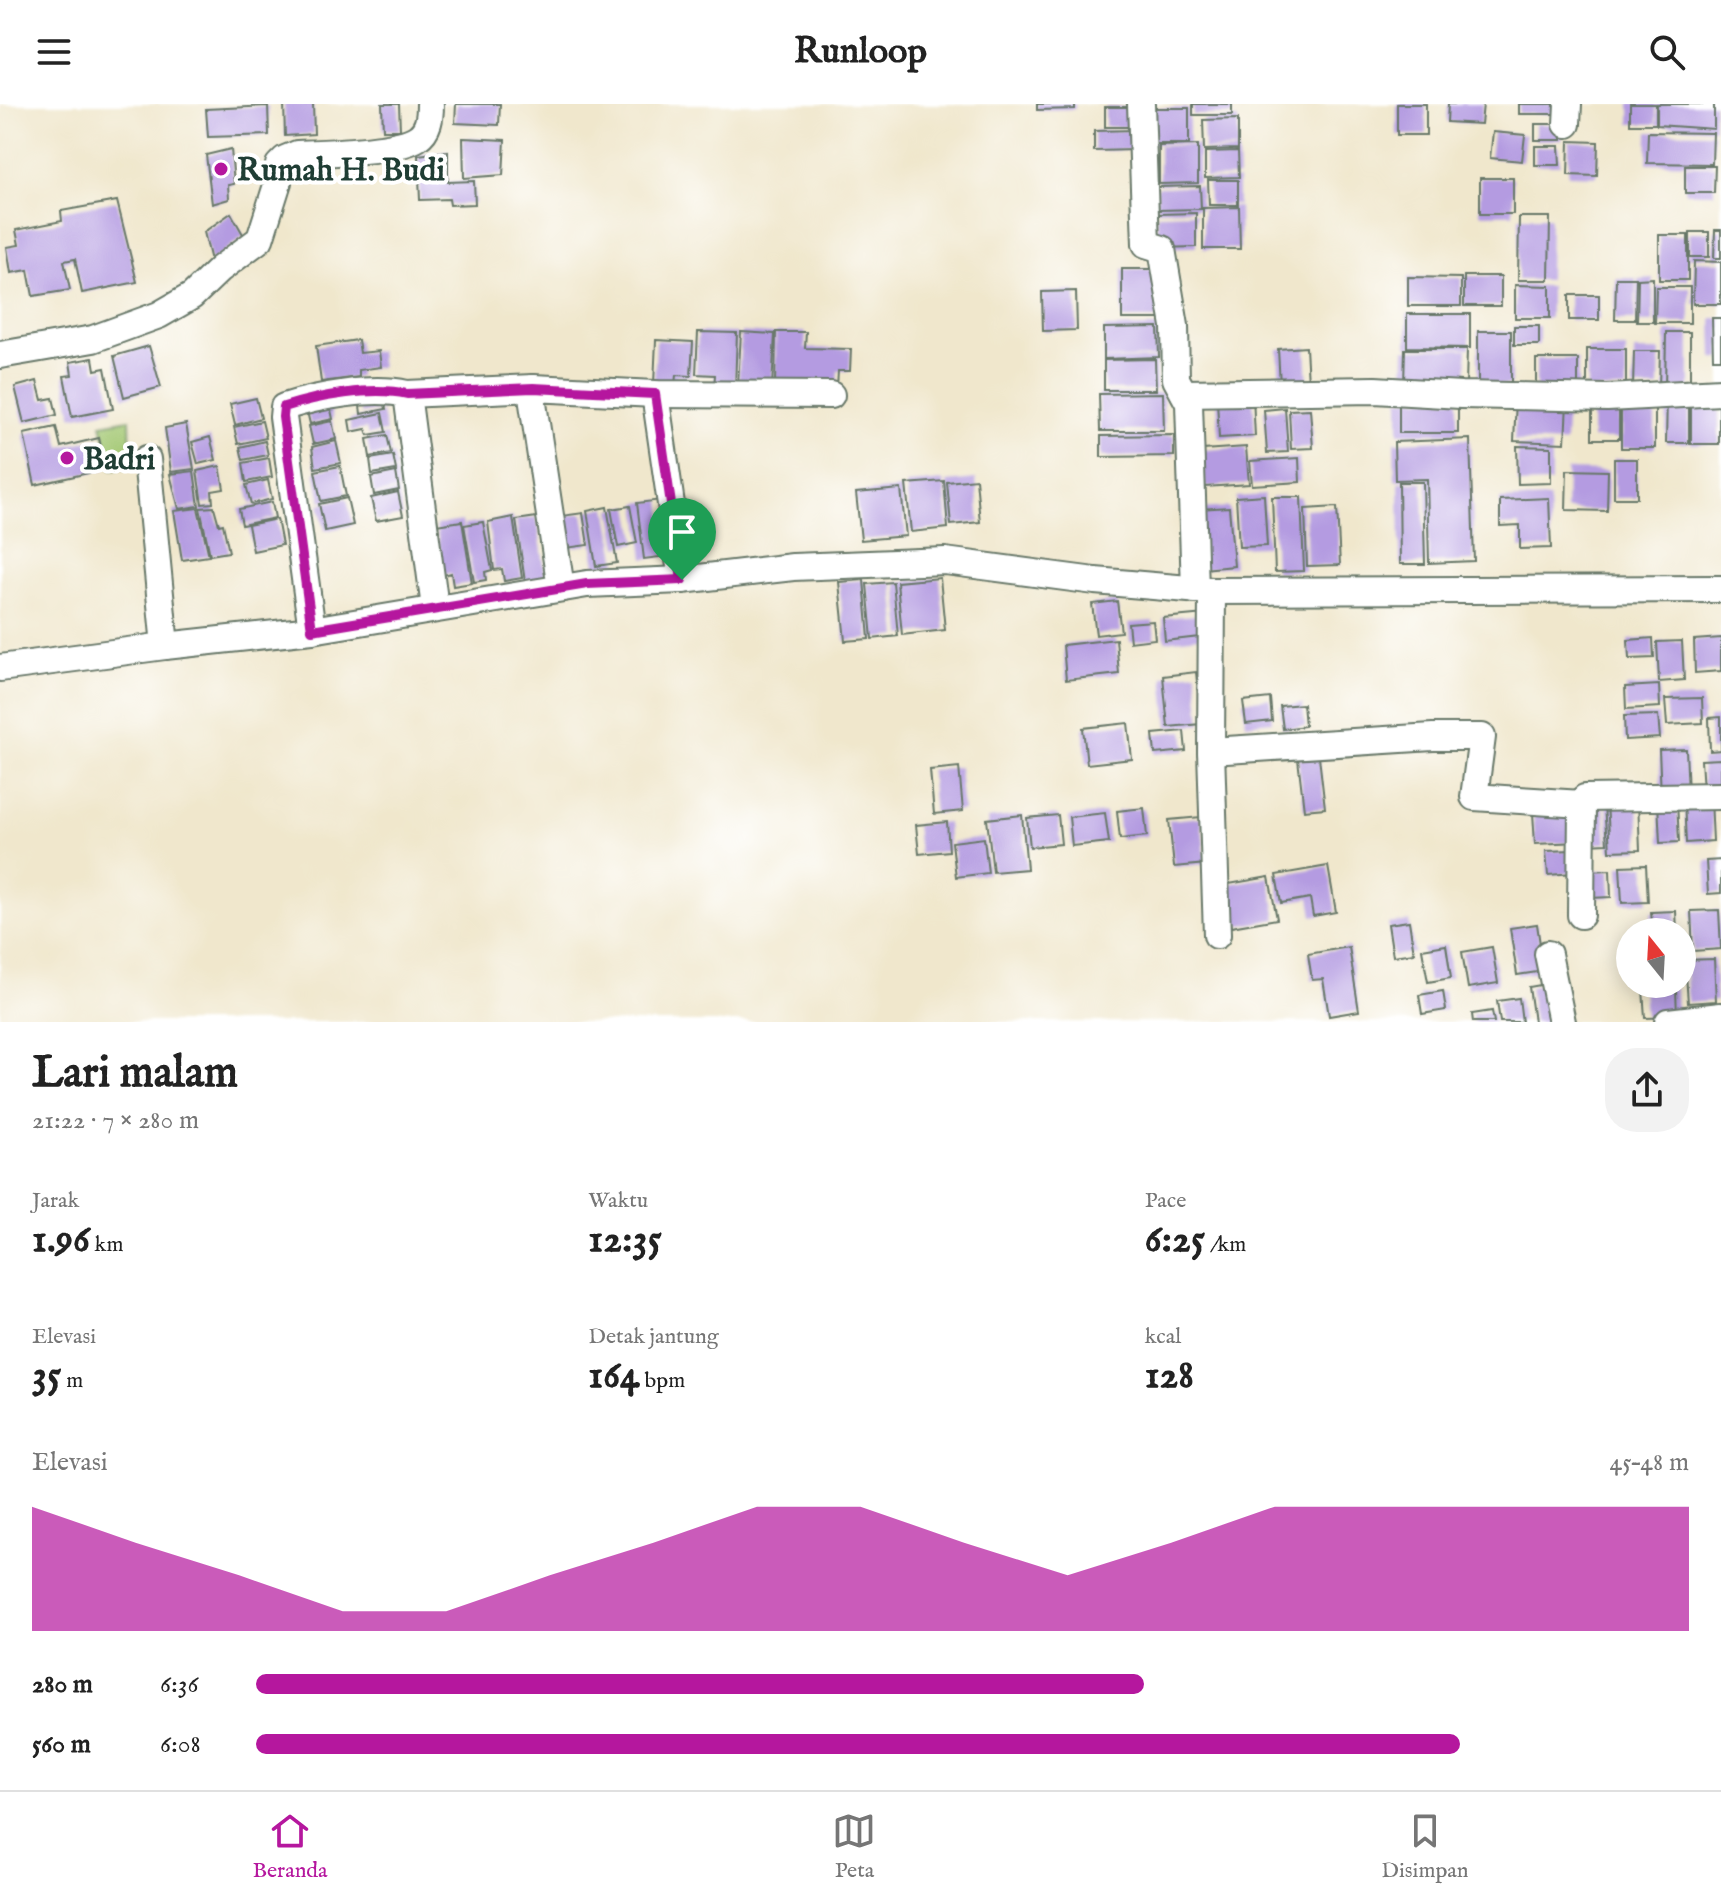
<!DOCTYPE html>
<html lang="id">
<meta charset="utf-8">
<style>
:root{--surface:#fff;--page:#f2f2f2;--text:#222;--muted:#767676;--line:#e0e0e0;--accent:#b5179e}
body{margin:0;font-family:"IM FELL English",serif;background:var(--page);color:var(--text);height:100vh;display:flex;flex-direction:column;font-size:30px;white-space:nowrap}
*{box-sizing:border-box;margin:0}
p{font-size:26px;color:var(--muted)}
.icon{flex:none;width:44px;height:44px;fill:none;stroke:currentColor;stroke-width:2;stroke-linecap:round;stroke-linejoin:round}
.map{position:relative;height:918px;overflow:hidden}
.side{display:flex;flex-direction:column;background:var(--surface);flex:1}
.side>*{flex:none}
.needle{width:52px;rotate:342deg}
.buttons{position:absolute;left:1616px;top:814px;display:grid;gap:16px}
.buttons a{display:grid;place-items:center;width:80px;height:80px;border-radius:50%;background:var(--surface);box-shadow:0 4px 20px #0003;font-size:40px}
.pin{position:absolute;display:grid;place-items:center;width:68px;height:68px;color:#fff;margin:-82px -34px;border-radius:50% 50% 50% 0;rotate:-45deg;box-shadow:0 0 8px #0007}
.pin .icon{rotate:45deg}
.round{display:grid;place-items:center;flex:none;width:84px;height:84px;border-radius:32px;background:var(--page)}
.headline{display:flex;align-items:center;justify-content:space-between;height:136px;padding:0 32px}
h1{font-size:44px;font-weight:700;line-height:60px}
.metrics{display:grid;grid-template-columns:repeat(3,1fr);gap:12px;height:136px;padding:8px 32px}
.metrics div{display:grid;align-content:center}
.metrics b{font-size:40px;font-weight:700}
.metrics small{font-size:22px;font-weight:400}
.metrics p{font-size:22px}
.chart{height:224px;padding:16px 32px}
.chart p{display:flex;justify-content:space-between}
.chart svg{width:100%;height:144px;margin-top:8px;fill:var(--accent);opacity:.7}
ul{padding:0 32px;list-style:none;font-size:26px}
li{display:grid;grid-template-columns:128px 96px 1fr;align-items:center;height:60px}
li i{height:20px;border-radius:10px;background:var(--accent)}
header{display:flex;justify-content:space-between;align-items:center;height:104px;padding:0 32px;background:var(--surface);font-size:36px;font-weight:700}
.tab-bar{display:flex;justify-content:space-around;align-items:center;height:112px;border-top:2px solid var(--line);background:var(--surface);font-size:22px;color:var(--muted)}
.tab-bar a{display:grid;justify-items:center;gap:4px}
.tab-bar .selected{color:var(--accent)}
.map>svg:first-child{display:block}
.green{fill:#a2c771;stroke:#608252;stroke-width:2}
.building{fill:#b49be1}
.lines{fill:none;stroke-linecap:round;stroke-linejoin:round}
.street-casing{stroke:#687869;stroke-width:30}
.street{stroke:#fff;stroke-width:26}
.route-casing{stroke:#fff;stroke-width:16}
.route{stroke:#b5179e;stroke-width:10}
.poi-dot{fill:#b5179e;stroke:#fff;stroke-width:3}
.labels{text-anchor:middle;stroke-width:8;stroke-linejoin:round;paint-order:stroke}
.poi-label{font-size:32px;font-weight:bold;fill:#1f3d34;stroke:#fff;text-anchor:start}
</style>
<header><svg class="icon" aria-label="menu" viewBox="0 0 24 24"><path d="M4 6h16M4 12h16M4 18h16"/></svg>Runloop<svg class="icon" aria-label="search" viewBox="0 0 24 24"><circle cx="10" cy="10" r="6"/><path d="M15 15l6 6"/></svg></header>
<div class="map">
<svg width="1721" height="918" viewBox="0 0 1721 918">
<rect width="100%" height="100%" fill="#fff"/>
<filter id="ink" filterUnits="userSpaceOnUse"><feTurbulence type="fractalNoise" baseFrequency=".0125" numOctaves="2"/><feDisplacementMap in="SourceGraphic" scale="16" xChannelSelector="R" yChannelSelector="G"/><feConvolveMatrix kernelMatrix="1 2 1 2 8 2 1 2 1" color-interpolation-filters="sRGB"/></filter>
<filter id="wash" filterUnits="userSpaceOnUse"><feTurbulence type="fractalNoise" baseFrequency=".006" numOctaves="4" result="noise"/><feDisplacementMap in="SourceGraphic" scale="32" xChannelSelector="R" yChannelSelector="G"/><feGaussianBlur stdDeviation="1.8" result="paint"/><feColorMatrix in="noise" values="0 0 0 0 0 0 0 0 0 0 0 0 0 0 0 0 0 1.4 0 .05"/><feComposite in="paint" operator="in"/></filter>
<g filter="url(#wash)">
<rect width="100%" height="100%" fill="#f0e7cc"/>
<!-- green -->
<path class="green" d="M130,315L131,363L112,365L101,320Z"/>
<g id="blocks">
<!-- building -->
<g class="building">
<path d="M284,0H313L314,30L285,32Z"/>
<path d="M382,0H399L400,26H383Z"/>
<path d="M456,0H500L499,21L455,19Z"/>
<path d="M1037,0H1075V5L1037,6Z"/>
<rect x="1193" y="0" width="39" height="11"/>
<rect x="1397" y="0" width="29" height="31"/>
<path d="M1448,0H1483L1481,20L1447,18Z"/>
<rect x="1519" y="0" width="46" height="10"/>
<rect x="1630" y="0" width="26" height="20"/>
<path d="M1657,0H1714V25L1657,21Z"/>
<path d="M268,2L269,31L208,33L206,5Z"/>
<rect x="1105" y="3" width="34" height="20"/>
<rect x="1148" y="4" width="41" height="36"/>
<path d="M1238,15V45L1204,46L1203,16Z"/>
<path d="M1535,20H1563L1562,36H1535Z"/>
<path d="M1135,26L1136,46L1094,47V27Z"/>
<path d="M1493,28L1525,31L1522,57L1490,54Z"/>
<path d="M1648,28L1713,29L1712,60L1647,59Z"/>
<path d="M463,34L505,36L503,71L464,74Z"/>
<path d="M1569,37L1598,38L1597,72L1568,71Z"/>
<path d="M1198,41V79L1159,80V42Z"/>
<path d="M1535,42H1559L1560,61H1535Z"/>
<path d="M231,45L234,80L228,81L229,95L212,100L206,51Z"/>
<path d="M448,47V78L474,77L475,100L450,101L449,95L420,96L418,51Z"/>
<path d="M1238,47L1239,73L1205,74V48Z"/>
<path d="M1685,62H1715L1714,89H1685Z"/>
<rect x="1480" y="74" width="33" height="36"/>
<path d="M1208,76H1238V101H1209Z"/>
<path d="M1200,82L1201,105L1157,106V83Z"/>
<path d="M117,97L137,178L82,189L75,155L64,157L70,186L33,192L28,166L11,169L7,143L19,141L16,126L62,117L61,107Z"/>
<path d="M1239,103L1240,145H1203V104Z"/>
<path d="M231,109L244,132L211,157L204,128Z"/>
<path d="M1196,109V143L1158,144L1157,110Z"/>
<path d="M1519,113H1550L1549,176H1518Z"/>
<path d="M1715,126H1721V154H1714Z"/>
<rect x="1690" y="128" width="19" height="25"/>
<rect x="1659" y="131" width="29" height="45"/>
<path d="M1694,157L1721,158V200H1693Z"/>
<rect x="1122" y="165" width="40" height="50"/>
<rect x="1464" y="172" width="37" height="30"/>
<path d="M1408,173L1461,174V202H1408Z"/>
<path d="M1616,174H1636L1635,216H1615Z"/>
<path d="M1653,174V218H1637L1638,175Z"/>
<path d="M1515,181L1550,182V214H1515Z"/>
<path d="M1656,183H1690V219H1655Z"/>
<path d="M1076,187L1077,226L1043,227L1042,188Z"/>
<rect x="1569" y="191" width="30" height="25"/>
<path d="M1407,210H1470V244L1407,243Z"/>
<path d="M1712,214H1721V255H1713Z"/>
<rect x="1514" y="222" width="25" height="19"/>
<path d="M1158,223L1159,253L1104,255V224Z"/>
<rect x="1478" y="227" width="33" height="54"/>
<path d="M698,228L737,229L735,284L714,283L715,271L696,270Z"/>
<path d="M741,228L775,230L772,283L738,281Z"/>
<path d="M776,228H806L805,244L851,245L850,267H838L837,284L775,283Z"/>
<path d="M1666,228H1690V285H1665Z"/>
<path d="M358,236L360,249L379,247L381,263L359,266V273L321,278L316,242Z"/>
<path d="M656,236L693,238L691,272L676,271L675,281L654,280Z"/>
<path d="M149,242L161,283L124,293L114,252Z"/>
<path d="M1306,243L1308,279L1280,281L1278,245Z"/>
<path d="M1405,245H1467L1466,281L1404,280Z"/>
<path d="M1587,245H1626V285L1587,286Z"/>
<path d="M1634,247H1660L1659,284H1633Z"/>
<path d="M93,254L95,266L105,264L113,305L72,313L64,272L72,271L70,258Z"/>
<path d="M1155,255L1156,286H1104V256Z"/>
<rect x="1536" y="255" width="42" height="30"/>
<path d="M37,277L42,296L53,294L57,311L24,319L15,283Z"/>
<path d="M383,289L386,305L361,310L359,293Z"/>
<path d="M1163,289L1164,327H1100L1099,290Z"/>
<path d="M1667,292H1689V339H1666Z"/>
<path d="M1253,293L1255,332L1219,334L1217,296Z"/>
<path d="M256,294L261,314L235,321L230,300Z"/>
<rect x="1399" y="295" width="59" height="34"/>
<rect x="1592" y="295" width="27" height="40"/>
<path d="M1516,296L1567,298L1565,339L1514,337Z"/>
<rect x="1621" y="296" width="34" height="48"/>
<rect x="1691" y="296" width="28" height="44"/>
<path d="M329,297L333,315L310,320L306,303Z"/>
<path d="M1285,304L1288,348L1267,349L1264,306Z"/>
<path d="M1310,305L1313,344L1291,345L1289,306Z"/>
<path d="M382,309L386,328L368,331L366,325L351,328L349,316Z"/>
<path d="M262,317L266,334L238,340L234,323Z"/>
<path d="M332,317L336,335L313,340L309,322Z"/>
<path d="M186,320L194,365L171,368L165,324Z"/>
<path d="M56,323L61,343L99,334L106,365L35,381L24,330Z"/>
<path d="M387,331L391,349L370,353L367,335Z"/>
<path d="M1174,331V352L1101,353V332Z"/>
<path d="M210,333L216,356L198,360L192,338Z"/>
<path d="M1470,335L1474,457L1429,459L1427,375L1395,376L1394,338Z"/>
<path d="M265,337L268,351L243,356L240,343Z"/>
<path d="M336,337L341,359L315,364L312,343Z"/>
<path d="M1517,342L1551,343V379L1518,380Z"/>
<path d="M1246,343L1249,380L1205,383L1203,346Z"/>
<path d="M393,351L396,366L372,370L370,355Z"/>
<path d="M269,354L272,373L246,378L243,359Z"/>
<path d="M1299,354L1300,378L1252,381L1250,357Z"/>
<rect x="1614" y="355" width="23" height="39"/>
<path d="M220,362L224,385L212,387L213,399L202,400L197,367Z"/>
<path d="M340,362L346,392L321,397L315,367Z"/>
<path d="M1567,366L1608,367L1607,407L1566,406Z"/>
<path d="M194,367L199,402L179,405L170,370Z"/>
<path d="M396,368L399,386L374,391L371,373Z"/>
<path d="M976,375L980,418L951,421L947,378Z"/>
<path d="M268,376L272,395L251,400L246,381Z"/>
<path d="M944,377L948,424L911,428L906,380Z"/>
<path d="M1399,378H1423L1425,460H1400Z"/>
<path d="M901,385L906,432L861,436L856,389Z"/>
<path d="M398,388L403,412L376,417L371,394Z"/>
<path d="M1264,391L1267,442L1239,443L1236,393Z"/>
<path d="M1272,393H1301L1304,467L1275,468Z"/>
<path d="M347,394L353,421L325,427L319,400Z"/>
<path d="M1549,394L1551,444L1520,445V421L1500,422V396Z"/>
<path d="M661,396L668,452L644,455L637,399Z"/>
<path d="M272,398L275,414L242,421L239,405Z"/>
<path d="M630,402L637,439L618,443L611,405Z"/>
<path d="M214,403L219,421L223,420L229,448L210,451L200,404Z"/>
<path d="M607,403L617,459L596,462L587,407Z"/>
<path d="M1229,403L1234,462L1203,465L1199,405Z"/>
<path d="M1337,403L1340,461L1307,462L1305,405Z"/>
<path d="M198,404L209,452L182,456L174,407Z"/>
<path d="M583,409L588,441L566,444L561,412Z"/>
<path d="M513,413L522,474L504,477L502,465L494,466L488,418Z"/>
<path d="M537,413L546,474L525,478L516,416Z"/>
<path d="M277,415L282,441L253,447L248,421Z"/>
<path d="M462,417L472,479L453,482L451,469L444,471L436,421Z"/>
<path d="M483,418L492,466L485,468L486,476L474,478L464,421Z"/>
<path d="M940,474L945,526L902,531L897,478Z"/>
<path d="M864,476L869,535L845,537L839,478Z"/>
<path d="M893,478L898,532L872,535L867,480Z"/>
<path d="M1117,497L1121,528L1096,531L1092,500Z"/>
<path d="M1205,510L1208,532L1165,537L1163,514Z"/>
<path d="M1153,517L1155,535L1130,538L1128,519Z"/>
<path d="M1653,534L1654,554L1629,555L1628,536Z"/>
<path d="M1721,534V567L1695,569L1694,536Z"/>
<path d="M1116,535L1119,570L1066,576L1063,541Z"/>
<path d="M1682,537L1684,576L1659,578L1657,538Z"/>
<path d="M1196,568L1201,620L1168,623L1163,572Z"/>
<path d="M1659,581L1660,603L1626,605L1625,583Z"/>
<path d="M1270,594L1272,617L1246,620L1243,597Z"/>
<path d="M1702,594L1703,619L1667,621L1665,595Z"/>
<path d="M1303,600L1305,622L1283,625L1280,602Z"/>
<path d="M1658,611L1660,634L1625,636L1624,612Z"/>
<path d="M1721,613V646L1710,647L1709,614Z"/>
<path d="M1128,619L1132,655L1087,660L1083,624Z"/>
<path d="M1184,627L1186,647L1155,650L1153,630Z"/>
<path d="M1686,645L1688,690L1661,691L1659,646Z"/>
<path d="M1319,653L1325,704L1304,706L1298,655Z"/>
<path d="M1721,655V685L1703,686L1701,656Z"/>
<path d="M959,663L963,707L934,710L930,666Z"/>
<path d="M1711,695L1713,737L1686,739L1684,696Z"/>
<path d="M1638,697L1640,746L1610,747L1607,699Z"/>
<path d="M1677,697L1679,738L1660,739L1658,698Z"/>
<path d="M1604,703L1607,739L1588,740L1587,704Z"/>
<path d="M1144,704L1147,732L1120,735L1117,707Z"/>
<path d="M1578,706L1579,738L1535,740L1533,709Z"/>
<path d="M1105,709L1109,738L1072,742L1069,713Z"/>
<path d="M1022,711L1027,765L993,768L987,715Z"/>
<path d="M1058,711L1061,740L1030,743L1027,714Z"/>
<path d="M1201,713L1206,760L1174,763L1169,716Z"/>
<path d="M947,718L949,747L919,750L916,721Z"/>
<path d="M984,734L988,769L956,773L952,738Z"/>
<path d="M1574,746V769L1548,771L1546,747Z"/>
<path d="M1721,756V789L1708,790L1706,757Z"/>
<path d="M1646,761L1648,798L1622,799L1620,762Z"/>
<path d="M1328,762L1336,808L1313,812L1310,794L1281,799L1276,771Z"/>
<path d="M1610,766L1611,793L1590,794L1589,767Z"/>
<path d="M1269,773L1277,815L1231,823L1223,781Z"/>
<path d="M1719,806L1721,845L1693,847L1691,807Z"/>
<path d="M1676,807L1677,828H1653L1651,808Z"/>
<path d="M1409,817L1414,849L1393,852L1388,820Z"/>
<path d="M1537,820L1544,867L1517,871L1510,824Z"/>
<path d="M1446,841L1451,874L1428,878L1422,845Z"/>
<path d="M1349,843L1359,907L1329,912L1323,875L1312,876L1308,850Z"/>
<path d="M1492,843L1498,879L1468,884L1462,848Z"/>
<path d="M1714,855L1716,897L1688,899L1685,856Z"/>
<path d="M1552,879L1558,918H1534L1529,883Z"/>
<path d="M1676,884L1677,913L1645,914L1643,885Z"/>
<path d="M1443,887L1446,906L1422,910L1419,891Z"/>
<path d="M1519,894L1522,918H1500L1497,897Z"/>
<path d="M1492,907L1494,918H1473L1472,910Z"/>
</g>
</g>
</g>
<g filter="url(#ink)">
<use href="#blocks" fill-opacity="0" stroke="#687869" stroke-width="2"/>
<g class="lines">
<defs>
<g id="street">
<path d="M1141,0L1146,140L1162,145L1175,222L1176,275L1189,299L1195,486"/>
<path d="M1567,20L1568,0"/>
<path d="M0,251L93,235L159,211L192,192L220,165L260,135L278,78L279,61L285,55L297,50C323,49 397,47 417,34C429,26 430,13 430,0"/>
<path d="M1184,289L1375,286L1461,291L1607,294L1721,288"/>
<path d="M407,290L435,504"/>
<path d="M655,290L682,476"/>
<path d="M147,355L165,542"/>
<path d="M561,484L532,293L533,284L655,290L831,291"/>
<path d="M1212,487L1211,647L1217,831"/>
<path d="M312,526L283,313L284,303C318,292 372,282 407,290L533,284"/>
<path d="M0,564L165,542L312,526L587,480L682,476L793,463L945,457L1095,477L1212,487L1721,485"/>
<path d="M1211,647L1433,633H1482L1474,693L1582,700L1581,811"/>
<path d="M1582,700L1585,694L1721,692"/>
<path d="M1548,850L1562,918"/>
<path d="M1668,918L1721,912"/>
</g>
</defs>
<!-- street casing -->
<use href="#street" class="street-casing"/>
<!-- street -->
<use href="#street" class="street"/>
</g>
</g>
<g class="lines" filter="url(#ink)">
<defs>
<path id="route" d="M533,284L655,290L682,476L587,480L312,526L283,313L284,303C318,292 372,282 407,290Z"/>
</defs>
<!-- route casing -->
<use href="#route" class="route-casing"/>
<!-- route -->
<use href="#route" class="route"/>
</g>
<!-- markers -->
<g class="poi-dot">
<circle cx="221" cy="65" r="8"/>
<circle cx="67" cy="354" r="8"/>
</g>
<g class="labels">
<!-- poi labels -->
<g class="poi-label">
<text x="237" y="76">Rumah H. Budi</text>
<text x="83" y="365">Badri</text>
</g>
</g>
</svg>
<div class="buttons">
<a><svg class="needle" viewBox="-14 -14 28 28"><path d="M0-13l5 13h-10z" fill="#e53935"/><path d="M0 13l5-13h-10z" fill="#767676"/></svg></a>
</div>
<div class="pin" style="left:682px;top:476px;background:#1e9e55"><svg class="icon" aria-label="arrive" viewBox="0 0 24 24"><path d="M6 21V4h12l-3 4 3 4H6"/></svg></div>
</div>
<section class="side">
<div class="headline"><div><h1>Lari malam</h1><p>21:22 · 7 × 280 m</p></div><a class="round"><svg class="icon" aria-label="share" viewBox="0 0 24 24"><path d="M12 15V3M7 8l5-5 5 5M5 13v7h14v-7"/></svg></a></div>
<div class="metrics">
<div><p>Jarak</p><b>1.96<small> km</small></b></div>
<div><p>Waktu</p><b>12:35</b></div>
<div><p>Pace</p><b>6:25<small> /km</small></b></div>
</div>
<div class="metrics">
<div><p>Elevasi</p><b>35<small> m</small></b></div>
<div><p>Detak jantung</p><b>164<small> bpm</small></b></div>
<div><p>kcal</p><b>128</b></div>
</div>
<div class="chart"><p><span>Elevasi</span>45–48 m</p>
<svg viewBox="0 0 160 44" preserveAspectRatio="none"><path d="M0 44V6L10 17L20 27L30 38L40 38L50 27L60 17L70 6L80 6L90 17L100 27L110 17L120 6L130 6L140 6L150 6L160 6V44z"/></svg>
</div>
<ul>
<li><b>280 m</b>6:36<i style="width:62%"></i></li>
<li><b>560 m</b>6:08<i style="width:84%"></i></li>
</ul>
</section>
<nav class="tab-bar">
<a class="selected"><svg class="icon" aria-label="home" viewBox="0 0 24 24"><path d="M3 11l9-7 9 7M6 9v11h12V9"/></svg>Beranda</a>
<a><svg class="icon" aria-label="map" viewBox="0 0 24 24"><path d="M3 6l6-2 6 2 6-2v14l-6 2-6-2-6 2zM9 4v14M15 6v14"/></svg>Peta</a>
<a><svg class="icon" aria-label="saved" viewBox="0 0 24 24"><path d="M7 4h10v16l-5-4-5 4z"/></svg>Disimpan</a>
</nav>
